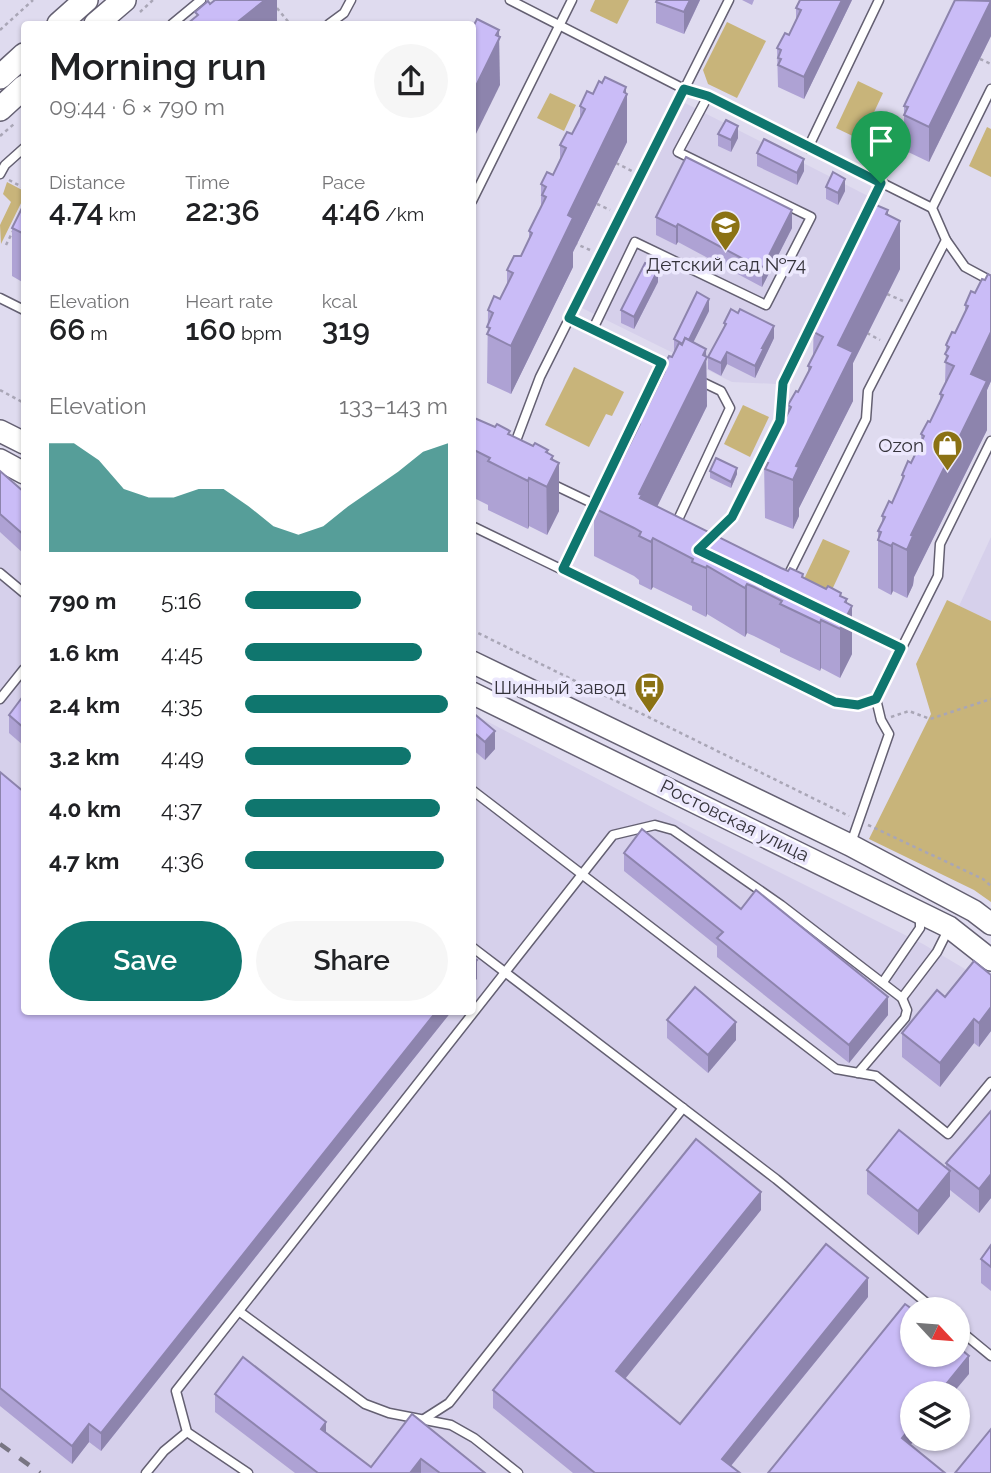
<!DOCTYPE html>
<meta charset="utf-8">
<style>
:root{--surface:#fff;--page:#f6f6f6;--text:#202124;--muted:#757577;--accent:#0f766e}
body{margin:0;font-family:Raleway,sans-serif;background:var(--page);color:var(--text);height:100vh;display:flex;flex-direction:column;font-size:26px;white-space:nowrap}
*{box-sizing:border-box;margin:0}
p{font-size:23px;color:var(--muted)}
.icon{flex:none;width:38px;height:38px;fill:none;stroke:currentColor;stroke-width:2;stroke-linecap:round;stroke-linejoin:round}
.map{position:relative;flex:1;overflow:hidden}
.sheet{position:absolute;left:21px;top:21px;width:455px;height:994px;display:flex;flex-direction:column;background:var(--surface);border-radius:7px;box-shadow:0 2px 5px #0004}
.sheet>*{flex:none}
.needle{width:46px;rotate:116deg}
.fabs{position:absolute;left:900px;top:1297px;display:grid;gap:14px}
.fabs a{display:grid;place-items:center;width:70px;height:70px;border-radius:50%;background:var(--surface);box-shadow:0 2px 5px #0004;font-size:35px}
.pin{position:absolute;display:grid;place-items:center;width:60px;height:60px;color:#fff;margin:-72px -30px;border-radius:50% 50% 50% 0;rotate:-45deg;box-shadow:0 0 7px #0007}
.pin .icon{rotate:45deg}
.round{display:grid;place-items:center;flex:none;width:74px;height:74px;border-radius:37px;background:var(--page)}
.headline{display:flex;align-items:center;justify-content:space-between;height:119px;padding:0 28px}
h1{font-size:38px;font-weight:600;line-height:52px}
.metrics{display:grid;grid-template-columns:repeat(3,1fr);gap:10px;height:119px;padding:7px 28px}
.metrics div{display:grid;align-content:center}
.metrics b{font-size:30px;font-weight:600}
.metrics small{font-size:19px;font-weight:400}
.metrics p{font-size:19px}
.chart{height:196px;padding:14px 28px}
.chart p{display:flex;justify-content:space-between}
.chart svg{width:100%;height:126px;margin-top:7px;fill:var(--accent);opacity:.7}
.button{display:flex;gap:14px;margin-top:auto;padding:14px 28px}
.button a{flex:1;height:80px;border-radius:42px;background:var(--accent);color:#fff;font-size:28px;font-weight:600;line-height:80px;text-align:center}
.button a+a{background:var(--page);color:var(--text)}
ul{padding:0 28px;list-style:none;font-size:23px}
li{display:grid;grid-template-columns:112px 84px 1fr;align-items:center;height:52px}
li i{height:18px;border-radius:9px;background:var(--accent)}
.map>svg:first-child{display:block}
.built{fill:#d6d0eb;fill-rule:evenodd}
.green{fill:#c8b47a}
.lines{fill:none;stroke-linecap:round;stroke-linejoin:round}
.service-casing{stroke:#646072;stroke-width:11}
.tertiary-casing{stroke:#646072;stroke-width:24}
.secondary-casing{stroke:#646072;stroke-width:26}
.path{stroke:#a9a6b6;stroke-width:2.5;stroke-dasharray:3.5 3.5;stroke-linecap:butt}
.service{stroke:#fff;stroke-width:8}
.tertiary{stroke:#fff;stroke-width:21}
.secondary{stroke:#fff;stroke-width:23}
.rail{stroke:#787582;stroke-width:4.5;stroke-dasharray:12 12;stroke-linecap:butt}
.wall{fill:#aea2d4}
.shaded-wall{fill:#8d84ad}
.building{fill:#cabcf7;stroke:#8d84ad;stroke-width:2}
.route-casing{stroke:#fff;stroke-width:14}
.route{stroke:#0f766e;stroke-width:9}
.labels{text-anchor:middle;stroke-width:7;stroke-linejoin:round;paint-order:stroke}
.poi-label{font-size:19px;fill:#35333b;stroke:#ece8fd;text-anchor:end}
.street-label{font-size:19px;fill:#35333b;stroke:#ece8fd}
</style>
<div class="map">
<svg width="991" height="1473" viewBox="0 0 991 1473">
<rect width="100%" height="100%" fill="#dfdbef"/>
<!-- built -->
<g class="built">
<path d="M685,103L870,197L776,384L732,382L582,308Z"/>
<path d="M0,486L24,499V1012H472L473,714L717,841L923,944L970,972L991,988V1473H0ZM912,1309H957V1354H912ZM912,1393H957V1438H912Z"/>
<path d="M991,537V621L959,606Z"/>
</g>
<!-- green -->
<g class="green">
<path d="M595,0H629L617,24L590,11Z"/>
<path d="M727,22L766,41L737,98L708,84L703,70Z"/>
<path d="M858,81L883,93L861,140L836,128Z"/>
<path d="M550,93L576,105L564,131L537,118Z"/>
<path d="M987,127L991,129V177L969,166Z"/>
<path d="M7,182L24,191V197L1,244L0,225L11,202L3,194Z"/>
<path d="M574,367L624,392L612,416L606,414L589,447L545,425Z"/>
<path d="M743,405L769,417L750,457L724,444Z"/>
<path d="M823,539L850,551L831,592L804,579Z"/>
<path d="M947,600L991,621V902L974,890L869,839L931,714L916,664Z"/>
</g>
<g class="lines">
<defs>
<g id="service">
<path d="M510,0L684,89L708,96L932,208"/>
<path d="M172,24L201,0"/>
<path d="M329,24L344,13L351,0"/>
<path d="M808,148L879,0"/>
<path d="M0,174L5,165L24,148"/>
<path d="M472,201L572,0"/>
<path d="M946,240L932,208L991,89"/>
<path d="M0,298L24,310"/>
<path d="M569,319L674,369"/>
<path d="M593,329L635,242L766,305L811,217L678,152L708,96"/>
<path d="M514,446L540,377L729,0"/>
<path d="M552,484L594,504"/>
<path d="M676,524L730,408L721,391L698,380"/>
<path d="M472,526L835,702L858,705L876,699"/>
<path d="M563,569L662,363"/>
<path d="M0,573L24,593"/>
<path d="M787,578L866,419L868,391L946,240L965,267L991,281"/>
<path d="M845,620L901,648"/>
<path d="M0,699L24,669"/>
<path d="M472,790L836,1069L876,1076L948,1134L991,1082"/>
<path d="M851,843L889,734L881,720L876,699L938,576L940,544L991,441"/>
<path d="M472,947L776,1179L934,1309"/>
<path d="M883,982L920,928V916"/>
<path d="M902,998L937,952L948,930"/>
<path d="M240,1312L365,1404L389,1413L451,1425L474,1438L518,1473"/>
<path d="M957,1328L991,1356"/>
<path d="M424,1419L449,1403L683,1108"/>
<path d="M146,1473L164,1451L187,1432"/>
<path d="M248,1473L187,1432L176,1391L613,835L655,825L673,830L781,905L902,998L907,1010L905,1018L858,1073"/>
</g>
<g id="tertiary">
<path d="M0,431L24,443"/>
<path d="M0,460L24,473"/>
<path d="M472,662L850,845L974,911L991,924"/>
<path d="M472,693L949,927L991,960"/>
</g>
<g id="secondary">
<path d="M59,24L86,0"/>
<path d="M96,24L124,0"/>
<path d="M0,77L24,55"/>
<path d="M0,109L24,87"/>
</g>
</defs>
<!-- service casing -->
<use href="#service" class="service-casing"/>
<!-- tertiary casing -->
<use href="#tertiary" class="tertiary-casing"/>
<!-- secondary casing -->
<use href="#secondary" class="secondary-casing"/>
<!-- path -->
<g class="path">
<path d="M277,8L290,24"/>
<path d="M140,12L153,0"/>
<path d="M0,30L33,0"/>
<path d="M980,59L991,64"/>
<path d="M0,136L14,124"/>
<path d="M616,163L632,171"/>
<path d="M9,180L24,188"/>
<path d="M597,204L610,210"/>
<path d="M861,224L876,193"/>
<path d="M574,243L590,250"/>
<path d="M6,245L14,229"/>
<path d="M841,265L853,240"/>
<path d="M887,294L903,301"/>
<path d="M824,300L835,277"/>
<path d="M867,333L880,340"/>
<path d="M0,390L24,403"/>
<path d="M711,536L732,517L780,421L783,383L815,318"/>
<path d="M472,630L849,816"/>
<path d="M891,717L909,711L930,719L991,699"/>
<path d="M868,825L983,879L991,886"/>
</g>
<!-- service -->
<use href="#service" class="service"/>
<!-- tertiary -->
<use href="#tertiary" class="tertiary"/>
<!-- secondary -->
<use href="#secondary" class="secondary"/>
<!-- rail -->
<path class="rail" d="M0,1444L40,1473"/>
</g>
<!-- wall -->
<g class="wall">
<path d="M656,0H700L684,34L656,23Z"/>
<path d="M742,0H754L752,5Z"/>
<path d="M852,0L804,99L778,87L777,48L789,35L796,21V8Z"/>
<path d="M991,0V36L929,162L904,150V106Z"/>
<path d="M626,93L627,142L573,252V267L511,394L487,383L488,310L500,299L507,284V270L521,256L529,240V231L541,207V184L553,175L560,159V145L572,134L580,120V106Z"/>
<path d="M718,134L738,138L731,152L718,146Z"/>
<path d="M757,153L804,171L797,185L757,166Z"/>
<path d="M826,187L845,191L838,205L826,199Z"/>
<path d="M24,204V283L12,276V228Z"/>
<path d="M888,214L900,269L853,363V401L799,508V516L793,529L765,518L764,462L768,454V445L778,433L788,413V405L798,392L808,373V366L813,356L814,316L833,283V275L843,263L853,243V235L863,223Z"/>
<path d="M656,217L792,228L762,287L678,242L676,245L656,235Z"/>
<path d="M991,276V381L987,390V430L914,577L913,585L907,598L893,591L891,595L878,588V531L882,523V516L892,503L902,481V475L911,463L921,442V434L930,422L940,402V394L945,384L946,345L955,333L965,314V305L985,280Z"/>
<path d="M658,282L634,329L621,323V310Z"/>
<path d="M709,311L693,342L706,357L707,406L657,507L781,568L841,596L847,603L852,654L840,678L821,668L820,671L780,652V649L754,636L747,633L745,637L707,614L706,617L692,610V606L653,587L651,590L639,584V580L634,576L594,556V508L621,462L636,430V422L646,410L662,377V369L672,357L675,352L674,351V339Z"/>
<path d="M724,323L774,338L755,378L727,364L721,376L708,369V357L724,327Z"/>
<path d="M472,417L548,453L553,460L559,511L547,535L529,526L528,529L488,510V505L472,497Z"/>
<path d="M0,471L24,492V554L0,532Z"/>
<path d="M710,471L737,474L731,488L710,478Z"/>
<path d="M24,695V746L9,733V715Z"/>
<path d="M472,712L495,749L485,760L472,749Z"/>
<path d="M0,772L24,1012H451L101,1451L89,1442L72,1464L0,1406Z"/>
<path d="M624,853L741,909L888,1015L849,1063L717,957V946L624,871Z"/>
<path d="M991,975V1031L979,1047L974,1043L940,1087L902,1057V1033L945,997Z"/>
<path d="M667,1020L736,1040L708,1073L667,1038Z"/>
<path d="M991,1111V1198L979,1213L950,1190V1196L918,1235L867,1194V1170L946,1168V1163Z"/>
<path d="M761,1210L625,1379L680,1424L868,1297L731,1466L740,1473H573L493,1408V1390Z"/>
<path d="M991,1245V1291L981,1283V1259Z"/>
<path d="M215,1394L326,1433L371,1467L412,1414L485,1473H295L215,1412Z"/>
</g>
<!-- shaded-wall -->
<g class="shaded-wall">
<path d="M265,0H277V24H235Z"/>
<path d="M690,0H700L684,34V12Z"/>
<path d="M842,0H852L804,99V77Z"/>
<path d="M991,1V36L929,162V127Z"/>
<path d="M499,30L500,85L472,142V94Z"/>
<path d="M626,87V96L627,94V142L573,252V267L511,394V346L568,215Z"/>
<path d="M738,126V138L731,152V140Z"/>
<path d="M804,159V171L797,185V173Z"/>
<path d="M845,179V191L838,205V193Z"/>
<path d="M792,210V228L762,287V269Z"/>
<path d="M888,210V246L900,221V269L853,363V401L799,508V516L793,529V480L796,466L838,345Z"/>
<path d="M678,224V242L676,245V227Z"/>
<path d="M658,270V282L634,329V317Z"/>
<path d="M709,299V311L686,357V345Z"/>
<path d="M774,326V338L755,378V366L762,348Z"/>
<path d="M991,332V381L987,390V430L914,577L913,585L907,598V550L911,535L971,374Z"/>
<path d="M706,349L707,406L642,537L639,494Z"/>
<path d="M727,352V364L721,376V363Z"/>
<path d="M548,450V486L551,459L553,456V475L559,463V511L547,535L546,452Z"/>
<path d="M737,468V474L731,488V482Z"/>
<path d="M529,478V526L528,529V481Z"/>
<path d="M653,538V587L651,590V542Z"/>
<path d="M893,543V591L891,595V546Z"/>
<path d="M707,566V614L706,617V568Z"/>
<path d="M747,584V633L745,637V588Z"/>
<path d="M841,593V627L845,602L847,599V617L852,606V654L840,678V596Z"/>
<path d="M821,620V668L820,671V623Z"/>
<path d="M495,731V749L485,760V742Z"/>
<path d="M477,960V979L472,984V966Z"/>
<path d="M888,997V1015L849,1063V1045Z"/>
<path d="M991,1007V1031L979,1047V1023Z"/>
<path d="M436,1012H451L101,1451V1433Z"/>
<path d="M974,1019V1043L940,1087V1063Z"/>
<path d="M736,1022V1040L708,1073V1055Z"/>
<path d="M950,1171V1196L918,1235V1211Z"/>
<path d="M991,1174V1198L979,1213V1189Z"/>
<path d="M761,1192V1210L616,1390V1371Z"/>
<path d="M868,1278V1297L725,1473L722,1459Z"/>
<path d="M969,1356V1374L953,1393H939Z"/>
<path d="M326,1422V1440L321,1429Z"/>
<path d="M89,1424V1442L72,1464V1446Z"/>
<path d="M912,1426V1438H916L902,1456V1438Z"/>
<path d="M421,1459V1473H410Z"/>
</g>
<!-- building -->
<g class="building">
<path d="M215,0H265L235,24H187L198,15L195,12L208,1L210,4Z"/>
<path d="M657,0H690L684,12L656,2Z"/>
<path d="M800,0H842L804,77L778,65L781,59L778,58L781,50L777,48L785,33L789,35L801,10L796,8Z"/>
<path d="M955,0L991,1L929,127L904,115L908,107L904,106Z"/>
<path d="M477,19L499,30L496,35L500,37L472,94V25H474Z"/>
<path d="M605,77L626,87L624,92L627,94L568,215L573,218L511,346L487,334L490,328L487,327L493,313L488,310L494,296L500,299L513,273L507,270L514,256H521L532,233L529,231L546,197L542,195L546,187L541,184L547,172L553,175L566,148L560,145L567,132L572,134L585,109L580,106L587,91L593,94L599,81L602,83Z"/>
<path d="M726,120L738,126L731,140L718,134Z"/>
<path d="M764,139L804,159L797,173L757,153Z"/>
<path d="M686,157L792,210L762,269L678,224L676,227L656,217Z"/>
<path d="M833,172L845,179L838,193L826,187Z"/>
<path d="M24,204V234L12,228Z"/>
<path d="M876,205L888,210L886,214L900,221L838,345L853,352L796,466L799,467L793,480L765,469L768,463L764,462L772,447L768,445L775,432L778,433L791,407L788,405L796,391L798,392L811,367L808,366L823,337L814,332L817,326L813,325L817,317L814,316L837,277L833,275L840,262L843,263L856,237L853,235L860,221L863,223L870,209L873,210Z"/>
<path d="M645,263L658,270L634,317L621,310Z"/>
<path d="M988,274L991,276V332L971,374L987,381L914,529L911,535L913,536L907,550L893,543L891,546L878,540L881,532L878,531L885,517L882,516L889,501L892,503L904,476L902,475L908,461L911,463L924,436L921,434L928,421L930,422L943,395L940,394L954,366L945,362L948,356L945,354L949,347L946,345L952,332L955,333L968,306L965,305L971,291L975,293L982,279L985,280Z"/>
<path d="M697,292L709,299L689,340L685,338L683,344L674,339Z"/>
<path d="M731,309L738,313L740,309L774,326L762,348H764L755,366L727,352L721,363L708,357L726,324L724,323Z"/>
<path d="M685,338L706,349L703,355L707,357L639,494L642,495L640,498L781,568L788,571L790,568L803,574L802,577L826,589L828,586L841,593L840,596L847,599L845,602L852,606L840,629L821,620L820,623L780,604L782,601L754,587L747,584L745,588L707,566L706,568L692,562L693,559L653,538L651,542L639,536L641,532L634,528L594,508L617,460L621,462L640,424L636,422L643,409L646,410L665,371L662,369L669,356L672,357L679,343L682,345Z"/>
<path d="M472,417L495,427L497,424L510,431L508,434L533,446L535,443L548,450L546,452L553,456L551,459L559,463L547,487L529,478L528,481L488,461L490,458L472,449Z"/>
<path d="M716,458L737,468L731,482L710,471Z"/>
<path d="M0,471L24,492V535L0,514Z"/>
<path d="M24,695V728L9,715Z"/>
<path d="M472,712L495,731L485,742L472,731Z"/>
<path d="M0,772L24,792V1012H436L101,1433L89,1424L72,1446L0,1388Z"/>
<path d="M642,829L741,909L756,890L888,997L849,1045L717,938L723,932L624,853Z"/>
<path d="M472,957L477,960L472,966Z"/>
<path d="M974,961L991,975V1007L979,1023L974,1019L940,1063L902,1033L937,990L945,997Z"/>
<path d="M695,987L736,1022L708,1055L667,1020Z"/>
<path d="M991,1111V1174L979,1189L946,1163Z"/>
<path d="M899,1130L950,1171L918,1211L867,1170Z"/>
<path d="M696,1139L761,1192L616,1371L680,1424L826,1244L868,1278L722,1459L740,1473H595L493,1390Z"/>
<path d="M991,1245V1267L981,1259Z"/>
<path d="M905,1304L912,1309V1354H957V1346L969,1356L939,1393H912V1426L902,1438L945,1473H768Z"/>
<path d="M243,1357L326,1422L321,1429L371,1467L412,1414L485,1473H440L421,1459L410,1473H318L215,1394Z"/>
<path d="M991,1429V1473H955Z"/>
</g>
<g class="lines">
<defs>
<path id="route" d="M684,89L708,96L881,183L783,383L780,421L732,517L698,550L901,648L876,699L858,705L835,702L563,569L662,363L569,318Z"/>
</defs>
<!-- route casing -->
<use href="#route" class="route-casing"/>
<!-- route -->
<use href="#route" class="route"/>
</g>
<!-- icons -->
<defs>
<symbol id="school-pin" viewBox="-11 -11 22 30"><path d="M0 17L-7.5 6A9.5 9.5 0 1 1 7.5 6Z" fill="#8b7214" stroke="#ece8fd"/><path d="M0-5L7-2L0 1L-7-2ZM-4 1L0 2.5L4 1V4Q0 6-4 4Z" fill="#fff"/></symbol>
<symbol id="shop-pin" viewBox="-11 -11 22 30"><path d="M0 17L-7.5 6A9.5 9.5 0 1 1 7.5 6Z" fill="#8b7214" stroke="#ece8fd"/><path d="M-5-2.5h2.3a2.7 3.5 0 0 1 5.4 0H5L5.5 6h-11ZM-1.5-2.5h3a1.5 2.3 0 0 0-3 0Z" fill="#fff"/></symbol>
<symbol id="bus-pin" viewBox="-11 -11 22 30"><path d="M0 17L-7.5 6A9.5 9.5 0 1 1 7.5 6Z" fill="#8b7214" stroke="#ece8fd"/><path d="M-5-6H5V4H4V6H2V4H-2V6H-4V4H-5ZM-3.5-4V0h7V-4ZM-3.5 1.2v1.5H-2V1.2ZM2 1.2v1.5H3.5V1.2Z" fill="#fff"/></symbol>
</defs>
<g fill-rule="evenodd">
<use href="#school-pin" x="708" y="208" width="35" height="47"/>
<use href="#shop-pin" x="930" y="428" width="35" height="47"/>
<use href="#bus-pin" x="632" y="670" width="35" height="47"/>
</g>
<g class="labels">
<!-- poi labels -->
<g class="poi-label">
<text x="726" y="271" text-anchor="middle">Детский сад №74</text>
<text x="924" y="452">Ozon</text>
<text x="626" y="694">Шинный завод</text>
</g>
<!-- street labels -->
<g class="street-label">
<text transform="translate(735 820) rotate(26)" y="7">Ростовская улица</text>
</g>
</g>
</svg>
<div class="fabs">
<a><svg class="needle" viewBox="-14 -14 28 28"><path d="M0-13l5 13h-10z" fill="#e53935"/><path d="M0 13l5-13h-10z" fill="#757577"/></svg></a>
<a><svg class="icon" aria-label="layers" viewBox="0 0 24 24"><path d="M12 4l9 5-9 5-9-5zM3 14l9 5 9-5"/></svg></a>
</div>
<div class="pin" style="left:881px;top:183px;background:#1e9e55"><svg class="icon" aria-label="arrive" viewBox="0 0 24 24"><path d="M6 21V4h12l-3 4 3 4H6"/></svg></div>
<section class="sheet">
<div class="headline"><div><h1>Morning run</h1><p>09:44 · 6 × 790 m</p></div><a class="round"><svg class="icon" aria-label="share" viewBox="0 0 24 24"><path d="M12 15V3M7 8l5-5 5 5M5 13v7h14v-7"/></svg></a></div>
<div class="metrics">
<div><p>Distance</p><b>4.74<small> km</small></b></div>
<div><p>Time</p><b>22:36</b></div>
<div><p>Pace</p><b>4:46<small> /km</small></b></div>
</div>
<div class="metrics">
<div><p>Elevation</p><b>66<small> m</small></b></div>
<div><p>Heart rate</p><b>160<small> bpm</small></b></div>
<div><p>kcal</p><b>319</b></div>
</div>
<div class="chart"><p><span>Elevation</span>133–143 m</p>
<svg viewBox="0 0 160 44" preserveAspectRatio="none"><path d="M0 44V6L10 6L20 12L30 22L40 25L50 25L60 22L70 22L80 28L90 35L100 38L110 35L120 28L130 22L140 16L150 9L160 6V44z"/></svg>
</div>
<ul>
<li><b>790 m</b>5:16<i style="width:57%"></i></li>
<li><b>1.6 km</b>4:45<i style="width:87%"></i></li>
<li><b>2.4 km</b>4:35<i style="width:100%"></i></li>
<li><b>3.2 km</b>4:49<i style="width:82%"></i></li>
<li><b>4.0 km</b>4:37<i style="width:96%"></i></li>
<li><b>4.7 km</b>4:36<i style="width:98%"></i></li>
</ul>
<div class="button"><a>Save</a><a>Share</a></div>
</section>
</div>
